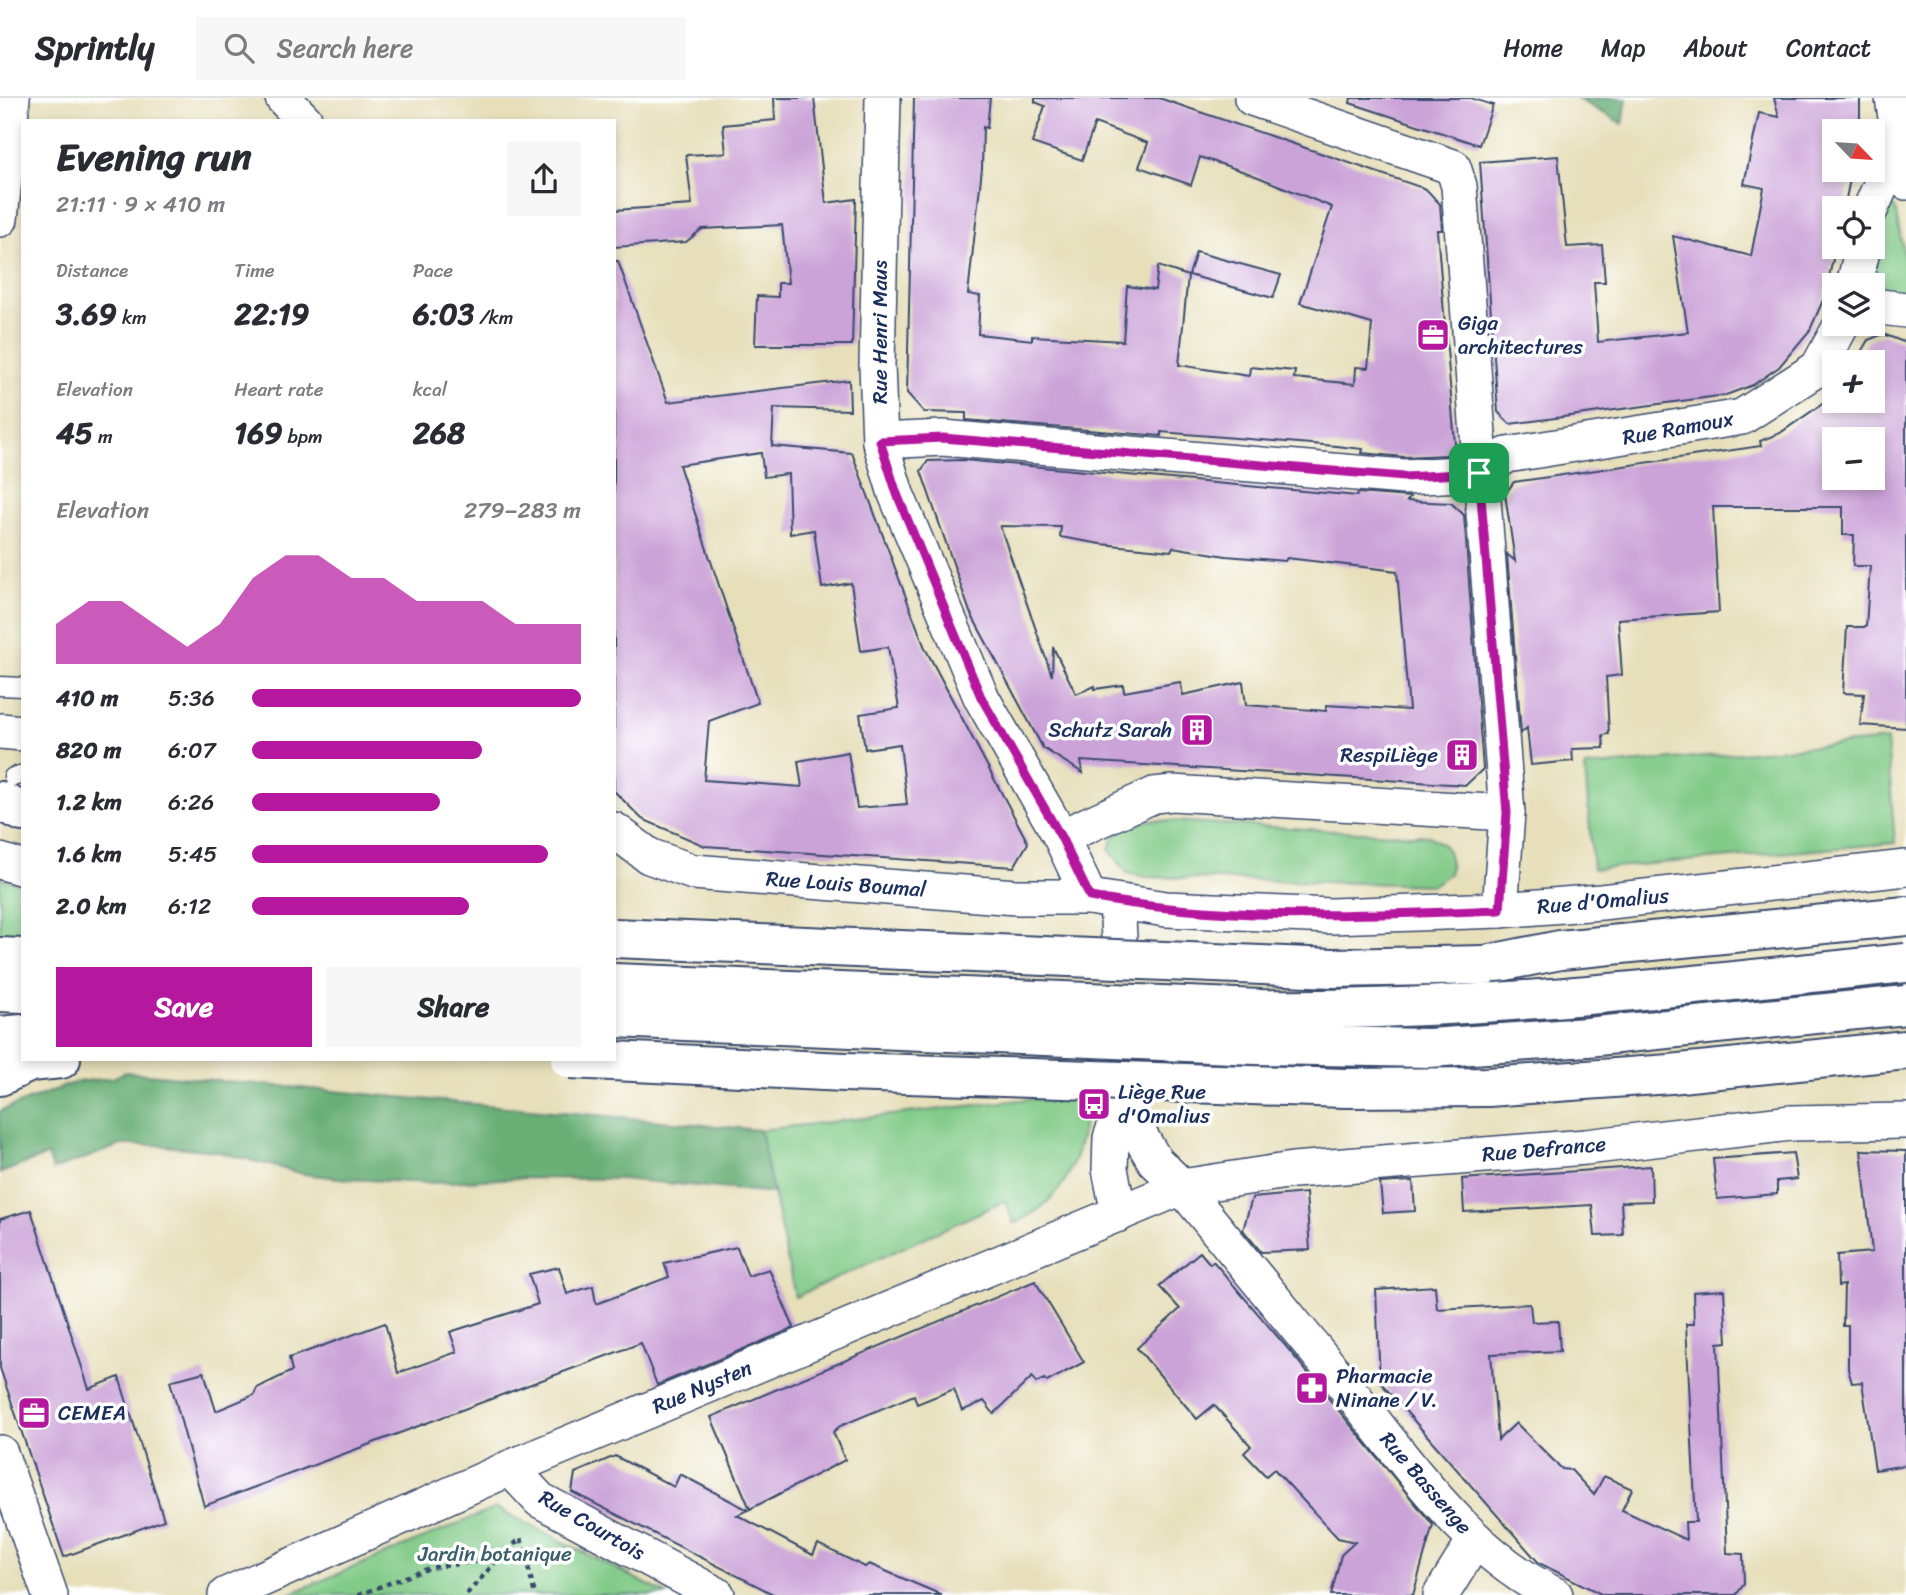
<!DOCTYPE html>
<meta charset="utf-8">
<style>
:root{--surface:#fff;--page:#f7f7f7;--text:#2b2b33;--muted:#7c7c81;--line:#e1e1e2;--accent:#b5179e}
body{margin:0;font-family:Sriracha,sans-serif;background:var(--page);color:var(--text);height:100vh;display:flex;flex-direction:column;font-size:26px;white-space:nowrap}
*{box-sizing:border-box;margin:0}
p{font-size:23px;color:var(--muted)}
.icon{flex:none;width:38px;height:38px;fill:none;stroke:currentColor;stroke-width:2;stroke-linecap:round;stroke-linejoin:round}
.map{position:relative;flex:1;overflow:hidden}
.drawer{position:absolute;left:21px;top:21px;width:595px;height:942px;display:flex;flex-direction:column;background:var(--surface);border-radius:0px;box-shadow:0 4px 10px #0003}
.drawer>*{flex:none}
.needle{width:46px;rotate:115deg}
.tools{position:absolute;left:1822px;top:21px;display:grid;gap:14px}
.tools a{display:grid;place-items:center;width:63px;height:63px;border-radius:0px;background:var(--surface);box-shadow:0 4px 10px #0003;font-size:35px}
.pin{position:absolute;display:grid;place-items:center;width:60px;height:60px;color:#fff;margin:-30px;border-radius:14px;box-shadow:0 4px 10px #0006}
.round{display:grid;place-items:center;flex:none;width:74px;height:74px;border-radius:0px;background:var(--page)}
.headline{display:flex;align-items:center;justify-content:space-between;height:119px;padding:0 35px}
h1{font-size:38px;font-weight:700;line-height:52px}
.metrics{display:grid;grid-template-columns:repeat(3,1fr);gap:10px;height:119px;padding:7px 35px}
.metrics div{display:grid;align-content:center}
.metrics b{font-size:30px;font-weight:700}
.metrics small{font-size:19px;font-weight:400}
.metrics p{font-size:19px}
.chart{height:196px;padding:14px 35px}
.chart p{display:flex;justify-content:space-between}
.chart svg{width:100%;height:126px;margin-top:7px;fill:var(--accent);opacity:.7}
.button{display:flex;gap:14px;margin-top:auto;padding:14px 35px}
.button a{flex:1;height:80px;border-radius:0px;background:var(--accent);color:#fff;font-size:28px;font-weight:700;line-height:80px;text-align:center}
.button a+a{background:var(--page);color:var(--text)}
ul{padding:0 35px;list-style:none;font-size:23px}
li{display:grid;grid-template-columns:112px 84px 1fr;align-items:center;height:52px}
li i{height:18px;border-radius:9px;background:var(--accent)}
header{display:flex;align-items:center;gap:42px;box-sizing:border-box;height:98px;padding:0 35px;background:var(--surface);border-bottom:2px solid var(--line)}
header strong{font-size:33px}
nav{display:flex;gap:38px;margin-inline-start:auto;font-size:24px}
.search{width:490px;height:63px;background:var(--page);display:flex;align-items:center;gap:18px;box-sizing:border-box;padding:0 24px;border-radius:0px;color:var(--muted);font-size:26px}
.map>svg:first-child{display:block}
.green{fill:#81ca87;stroke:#4e7c72;stroke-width:2}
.forest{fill:#68ae74;stroke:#426e69;stroke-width:2}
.building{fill:#cba3d8;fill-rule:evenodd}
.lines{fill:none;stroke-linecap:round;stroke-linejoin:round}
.street-tunnel{stroke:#bdbca8;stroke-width:35;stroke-dasharray:35 18;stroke-linecap:butt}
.lane-casing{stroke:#39496c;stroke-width:21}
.street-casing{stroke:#39496c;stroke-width:38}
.highway-casing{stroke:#39496c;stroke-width:42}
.path{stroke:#39496c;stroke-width:4.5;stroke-dasharray:5 5;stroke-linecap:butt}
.lane{stroke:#fff;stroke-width:18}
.street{stroke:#fff;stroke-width:35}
.highway{stroke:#fff;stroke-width:38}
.rail{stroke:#1b2f5e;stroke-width:5;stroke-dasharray:10 5;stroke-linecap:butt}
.highway-bridge-casing{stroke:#39496c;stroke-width:42;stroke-linecap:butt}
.highway-bridge{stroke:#fff;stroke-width:38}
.route-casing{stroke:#fff;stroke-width:14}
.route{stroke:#b5179e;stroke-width:9}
.labels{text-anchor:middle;stroke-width:7;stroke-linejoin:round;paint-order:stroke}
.poi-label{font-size:21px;fill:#1b2f5e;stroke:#fff;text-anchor:start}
.street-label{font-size:21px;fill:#1b2f5e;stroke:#fff}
.park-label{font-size:21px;fill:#3a5e6a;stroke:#fff}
</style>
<header>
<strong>Sprintly</strong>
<div class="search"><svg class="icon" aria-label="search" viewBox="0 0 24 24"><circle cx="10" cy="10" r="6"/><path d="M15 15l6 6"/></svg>Search here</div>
<nav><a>Home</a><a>Map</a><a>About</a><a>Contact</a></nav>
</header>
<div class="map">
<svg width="1906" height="1497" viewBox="0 0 1906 1497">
<rect width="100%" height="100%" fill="#fff"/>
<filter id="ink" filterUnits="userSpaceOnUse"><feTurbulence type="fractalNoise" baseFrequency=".0143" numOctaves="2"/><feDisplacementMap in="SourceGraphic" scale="14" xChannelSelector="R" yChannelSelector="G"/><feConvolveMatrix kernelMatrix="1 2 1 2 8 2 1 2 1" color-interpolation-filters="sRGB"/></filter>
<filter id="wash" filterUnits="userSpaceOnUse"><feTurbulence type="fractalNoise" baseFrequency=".00686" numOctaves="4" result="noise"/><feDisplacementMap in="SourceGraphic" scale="28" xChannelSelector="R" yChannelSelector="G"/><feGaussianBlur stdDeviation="1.57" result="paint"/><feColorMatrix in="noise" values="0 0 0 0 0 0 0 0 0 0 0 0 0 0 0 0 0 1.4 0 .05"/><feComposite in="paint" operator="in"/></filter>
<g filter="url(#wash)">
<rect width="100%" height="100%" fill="#e6dfba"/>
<!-- green -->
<g class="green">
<path d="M1882,106L1895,109L1906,169V203L1873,190L1872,187H1865Z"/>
<path d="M1887,642L1895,745L1593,771L1585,669Z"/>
<path d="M1154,722L1429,738C1448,748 1453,754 1449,776L1432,787L1147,779L1127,775L1109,751C1117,726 1130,724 1154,722Z"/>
<path d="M0,779L23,787V840L0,838Z"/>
<path d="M1090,994C1079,1052 1074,1099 1014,1126L1005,1103L795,1199L760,1032Z"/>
<path d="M496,1410L668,1497H287Z"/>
</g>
<!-- forest -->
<g class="forest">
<path d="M1576,0H1627L1623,26Z"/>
<path d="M125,974L760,1032L773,1095L621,1081L518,1080L430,1085L347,1081L304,1076L215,1053L155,1047H121L53,1072L48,1057L0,1075V1013L76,984L113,980Z"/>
</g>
<g id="blocks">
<!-- building -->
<g class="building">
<path d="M774,0H814L826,105L856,101L852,247H755L757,198L778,199V185H788L782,127L702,131L686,144L614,149V112L692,107L686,57L726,55L723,27L775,22Z"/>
<path d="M914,0H990L987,30L983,29L982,70L968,196L980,198L978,236L1032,242V238L1123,243L1127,188L1155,192L1158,168L1188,178L1179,267L1249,278L1250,269L1295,273L1294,280L1355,286L1356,269L1368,270L1372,226L1300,205L1332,109L1248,75L1200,59L1191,87L1168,79L1139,69L1148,45L1095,25L1082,62L1032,45L1045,8L1035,4V0H1159L1426,91L1440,106L1442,132H1437L1455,346L1446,357L1404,359L1362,355L1363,351L1336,348L1161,334V338L966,322V315L924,314L907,295Z"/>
<path d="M1351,0H1470L1493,7L1479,47L1350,5Z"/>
<path d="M1774,0H1860V33H1834V72H1852L1844,110H1834V157L1824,200L1810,232L1779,269L1753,287L1726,297L1510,326L1498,314L1480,64L1558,58L1567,149L1602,147L1605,184H1594L1598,244L1688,234L1673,138L1751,158L1764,90L1744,86L1759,15L1779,19Z"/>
<path d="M1196,154L1281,177L1273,200L1189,177Z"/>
<path d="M614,163H618L668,304L849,282L850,312L774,310L772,348L852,355L925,550L1028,745L1014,769L705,748L642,721L614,693ZM761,355L764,379L788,376L790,436L814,432L822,490L851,485L861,553L888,549L899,610L860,616L865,651L900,646L907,706L857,710L848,654L798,663L802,689L704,682L709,623L758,605L679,367Z"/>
<path d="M1883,236L1906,245V630L1860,627L1864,596L1843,595L1847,529H1866L1870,468H1853L1854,437H1843V409H1713L1719,514L1618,521L1622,577L1606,579L1609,636L1603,637L1604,650L1572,651L1573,663L1531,667L1527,630L1521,635L1507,456L1515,463L1505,396L1514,384L1761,348L1760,343L1780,335L1834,298V303H1872V264H1855L1868,242ZM1834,341H1872V380H1834Z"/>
<path d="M963,362L1357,398L1358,395L1410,399L1407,403L1451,405L1464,417L1483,671L1466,687L1081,663L1083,675L1043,650L970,514L921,373L928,363ZM1000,428L1061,429L1060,439L1101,446L1171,453L1173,449L1226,458L1285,463L1287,460L1397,473L1409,612L1326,607V613L1246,607L1243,584L1183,597L1180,584L1124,594L1123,587L1095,591V588L1076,596L1053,549L1052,578Z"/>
<path d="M1861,1052L1906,1053V1367L1875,1372L1862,1284L1852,1285L1848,1271V1228H1843L1844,1187L1838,1188L1837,1157L1872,1154Z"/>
<path d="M1793,1055L1797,1081L1777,1083V1096L1717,1101L1713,1061Z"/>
<path d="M1651,1068L1652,1103L1621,1104L1623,1137L1595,1138L1592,1107L1464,1114L1462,1081Z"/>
<path d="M1413,1083L1415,1113L1383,1115L1380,1085Z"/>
<path d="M1306,1095L1310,1152L1261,1154L1243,1132L1252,1100Z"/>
<path d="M31,1112L89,1291L119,1279L164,1422L64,1459L0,1270V1121Z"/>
<path d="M737,1149L748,1178L769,1171L794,1230L657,1287L641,1245L204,1408L170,1283L204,1274L216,1313L254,1297L257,1290L292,1273L289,1260L385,1225L398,1275L457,1254L450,1234L538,1206L529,1176L559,1169L567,1196L593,1188L596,1206L669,1179L664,1165Z"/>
<path d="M1200,1154L1210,1166L1213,1163L1289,1252L1433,1427L1413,1497H1331L1341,1457L1355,1444L1338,1440L1274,1371L1266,1378L1244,1355L1251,1348L1214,1307L1197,1321L1137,1250L1180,1211L1159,1188Z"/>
<path d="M1035,1183L1084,1264L1047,1284L1044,1281L1036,1285L1032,1279L994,1316L984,1303L962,1313L954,1291L917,1306L914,1297L840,1328L833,1334L845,1362L750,1411L711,1319Z"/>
<path d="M1435,1188L1437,1211L1530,1206L1532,1224L1558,1223L1560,1253L1491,1256L1498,1342L1516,1325L1562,1371L1571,1372L1594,1397L1604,1378L1632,1391L1622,1412L1686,1442L1685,1424H1696L1686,1226H1694L1693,1194L1724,1192L1727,1244L1718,1245L1727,1455L1743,1456L1744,1486L1736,1497H1603L1539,1465L1380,1284L1376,1192Z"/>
<path d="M615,1358L674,1389L680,1376L748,1412L737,1417L813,1457L818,1446L865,1469L869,1466L942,1497H775L572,1394L575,1375Z"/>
</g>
</g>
</g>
<g filter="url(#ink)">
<use href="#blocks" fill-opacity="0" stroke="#39496c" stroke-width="2"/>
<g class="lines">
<!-- street-tunnel -->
<path class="street-tunnel" d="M1119,839L1124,1003"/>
<defs>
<g id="lane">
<path d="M0,588L23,589"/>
<path d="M13,679L23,676"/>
</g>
<g id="street">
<path d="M283,0L305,23"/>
<path d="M883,0L877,267L880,343L896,396L981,599L1061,739L1089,799"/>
<path d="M1252,0L1453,69L1459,88L1507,715L1500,812"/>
<path d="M1893,0L1906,84"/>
<path d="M1871,110L1898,48"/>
<path d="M0,121L12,0"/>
<path d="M1854,187L1863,149"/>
<path d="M1872,208L1906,212"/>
<path d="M880,343L943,340L1404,379L1479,375"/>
<path d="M1479,375L1507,357L1742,319L1818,270L1842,226"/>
<path d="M0,633L23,635"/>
<path d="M614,732L649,758L693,774L1016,799H1089L1166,811L1331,818L1500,812L1601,804L1906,770"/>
<path d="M1061,739L1154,697L1172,695L1507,715"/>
<path d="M0,763L23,770"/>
<path d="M1117,804L1119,839"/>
<path d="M1124,1011L1155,1063L1182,1089C1240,1160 1297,1230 1355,1300C1413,1372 1470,1456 1555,1497"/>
<path d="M1119,1116L1110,1071L1111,1040L1124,1003"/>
<path d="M0,1355L50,1497"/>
<path d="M510,1370L540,1402L717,1497"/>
<path d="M226,1497L510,1370L1182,1089L1293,1072L1586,1049L1791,1025L1906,1023"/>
<path d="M1441,1497L1475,1442"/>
</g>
<g id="highway">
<path d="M0,703L23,714"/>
<path d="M0,859L23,860"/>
<path d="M1485,867L1560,852L1906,818"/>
<path d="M0,894L23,895"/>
<path d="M0,938L23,936"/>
<path d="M0,978L30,964L61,961"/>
</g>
</defs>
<!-- lane casing -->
<use href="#lane" class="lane-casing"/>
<!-- street casing -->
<use href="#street" class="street-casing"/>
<!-- highway casing -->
<use href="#highway" class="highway-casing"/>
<!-- path -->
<g class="path">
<path d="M499,1460L521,1440L535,1497"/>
<path d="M358,1497L430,1470L499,1460L466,1497"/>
</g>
<!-- lane -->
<use href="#lane" class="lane"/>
<!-- street -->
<use href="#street" class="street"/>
<!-- highway -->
<use href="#highway" class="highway"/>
<!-- rail -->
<path class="rail" d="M1902,946H1906"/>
<defs>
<g id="highway-bridge">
<path d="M614,840L1333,870L1485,867"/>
<path d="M614,885L1261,911C1477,914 1691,887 1906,865"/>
<path d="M614,920L1256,947L1429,950L1587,939L1906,907"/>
<path d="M570,961L845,974L1345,990L1488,989L1670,976L1906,952"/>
</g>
</defs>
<!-- highway-bridge casing -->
<use href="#highway-bridge" class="highway-bridge-casing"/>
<!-- highway-bridge -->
<use href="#highway-bridge" class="highway-bridge"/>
</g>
</g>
<g class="lines" filter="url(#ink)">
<defs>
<path id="route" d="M943,340L1404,379L1479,375L1507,715L1500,812C1363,817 1225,824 1090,799L1061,739L981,599L897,396L880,343Z"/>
</defs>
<!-- route casing -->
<use href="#route" class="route-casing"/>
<!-- route -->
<use href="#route" class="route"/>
</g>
<!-- icons -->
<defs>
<symbol id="office-square" viewBox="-11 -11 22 22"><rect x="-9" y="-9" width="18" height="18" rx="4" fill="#b5179e" stroke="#fff"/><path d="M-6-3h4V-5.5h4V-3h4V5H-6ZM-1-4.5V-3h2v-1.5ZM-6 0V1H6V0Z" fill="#fff"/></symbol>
<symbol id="building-square" viewBox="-11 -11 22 22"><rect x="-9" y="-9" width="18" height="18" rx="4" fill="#b5179e" stroke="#fff"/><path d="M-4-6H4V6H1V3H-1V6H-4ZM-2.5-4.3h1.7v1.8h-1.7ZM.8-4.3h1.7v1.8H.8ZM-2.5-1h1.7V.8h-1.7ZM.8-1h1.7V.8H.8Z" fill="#fff"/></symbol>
<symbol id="bus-square" viewBox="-11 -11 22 22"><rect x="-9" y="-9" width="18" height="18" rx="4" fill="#b5179e" stroke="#fff"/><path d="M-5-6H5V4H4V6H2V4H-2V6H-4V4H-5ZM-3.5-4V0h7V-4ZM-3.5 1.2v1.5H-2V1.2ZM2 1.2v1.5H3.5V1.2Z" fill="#fff"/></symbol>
<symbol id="pharmacy-square" viewBox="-11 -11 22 22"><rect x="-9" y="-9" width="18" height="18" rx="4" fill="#b5179e" stroke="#fff"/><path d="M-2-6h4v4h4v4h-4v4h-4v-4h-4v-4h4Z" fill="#fff"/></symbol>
</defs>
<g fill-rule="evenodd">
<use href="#office-square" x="1414" y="218" width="38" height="38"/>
<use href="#building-square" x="1178" y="613" width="38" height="38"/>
<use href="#building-square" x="1443" y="638" width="38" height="38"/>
<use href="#bus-square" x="1075" y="987" width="38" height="38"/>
<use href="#pharmacy-square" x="1293" y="1271" width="38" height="38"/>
<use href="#office-square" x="15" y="1296" width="38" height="38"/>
</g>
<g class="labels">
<!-- poi labels -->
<g class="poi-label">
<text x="1458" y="232">Giga<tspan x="1458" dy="24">architectures</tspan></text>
<text x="1172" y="639" text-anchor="end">Schutz Sarah</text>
<text x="1438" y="664" text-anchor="end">RespiLiège</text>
<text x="1118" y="1001">Liège Rue<tspan x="1118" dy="24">d'Omalius</tspan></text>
<text x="1336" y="1285">Pharmacie<tspan x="1336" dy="24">Ninane / V.</tspan></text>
<text x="58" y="1322">CEMEA</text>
</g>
<!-- street labels -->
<g class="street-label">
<text transform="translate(880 234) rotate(-90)" y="7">Rue Henri Maus</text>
<text transform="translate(1678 330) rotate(-10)" y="7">Rue Ramoux</text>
<text transform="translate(846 786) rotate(4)" y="7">Rue Louis Boumal</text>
<text transform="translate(1603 803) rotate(-5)" y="7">Rue d'Omalius</text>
<text transform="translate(1544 1051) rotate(-5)" y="7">Rue Defrance</text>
<text transform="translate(702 1289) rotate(-23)" y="7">Rue Nysten</text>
<text transform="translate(1426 1385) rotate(49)" y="7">Rue Bassenge</text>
<text transform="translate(592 1427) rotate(30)" y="7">Rue Courtois</text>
</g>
<!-- park labels -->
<g class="park-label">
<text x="495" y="1463">Jardin botanique</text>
</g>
</g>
</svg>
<div class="tools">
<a><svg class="needle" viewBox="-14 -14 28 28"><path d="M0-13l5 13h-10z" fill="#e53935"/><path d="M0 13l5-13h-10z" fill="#7c7c81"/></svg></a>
<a><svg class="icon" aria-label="locate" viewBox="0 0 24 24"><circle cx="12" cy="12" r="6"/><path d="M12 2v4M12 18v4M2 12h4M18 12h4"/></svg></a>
<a><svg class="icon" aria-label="layers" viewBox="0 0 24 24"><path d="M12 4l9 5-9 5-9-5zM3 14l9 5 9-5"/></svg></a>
<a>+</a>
<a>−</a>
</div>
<div class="pin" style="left:1479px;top:375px;background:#1e9e55"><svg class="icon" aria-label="arrive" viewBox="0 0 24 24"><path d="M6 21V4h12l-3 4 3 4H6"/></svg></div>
<section class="drawer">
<div class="headline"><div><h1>Evening run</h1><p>21:11 · 9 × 410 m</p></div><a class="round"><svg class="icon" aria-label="share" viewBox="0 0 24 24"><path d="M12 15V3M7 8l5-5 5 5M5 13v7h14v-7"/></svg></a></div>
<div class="metrics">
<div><p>Distance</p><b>3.69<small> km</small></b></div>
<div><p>Time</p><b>22:19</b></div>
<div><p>Pace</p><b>6:03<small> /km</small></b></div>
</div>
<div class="metrics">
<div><p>Elevation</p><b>45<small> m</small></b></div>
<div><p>Heart rate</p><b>169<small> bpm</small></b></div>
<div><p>kcal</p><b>268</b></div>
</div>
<div class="chart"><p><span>Elevation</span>279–283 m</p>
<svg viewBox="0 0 160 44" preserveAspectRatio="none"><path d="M0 44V30L10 22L20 22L30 30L40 38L50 30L60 14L70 6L80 6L90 14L100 14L110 22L120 22L130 22L140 30L150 30L160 30V44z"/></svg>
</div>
<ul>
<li><b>410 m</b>5:36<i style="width:100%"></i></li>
<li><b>820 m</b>6:07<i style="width:70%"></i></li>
<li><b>1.2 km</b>6:26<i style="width:57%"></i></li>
<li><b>1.6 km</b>5:45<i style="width:90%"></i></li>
<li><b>2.0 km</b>6:12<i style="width:66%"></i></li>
</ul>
<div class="button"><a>Save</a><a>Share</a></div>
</section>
</div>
